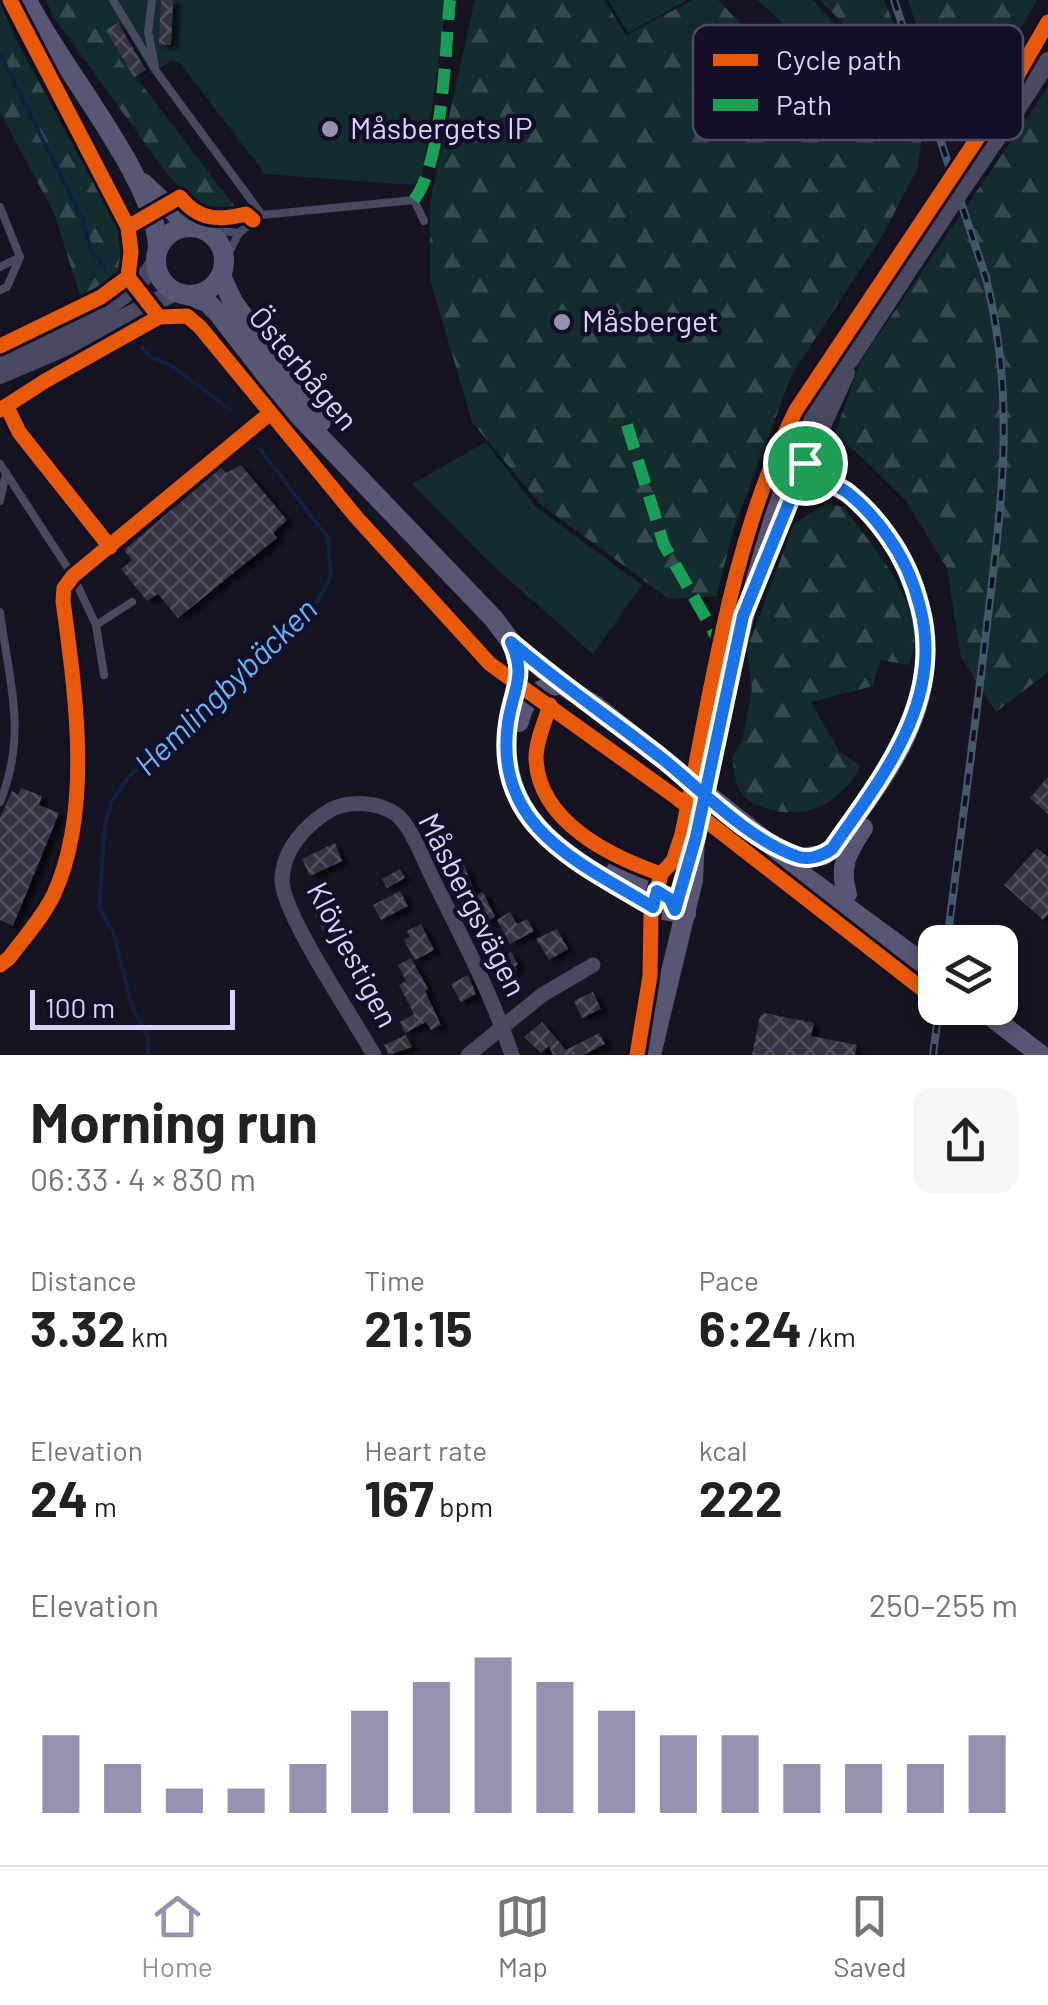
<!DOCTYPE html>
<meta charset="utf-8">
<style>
:root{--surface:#fff;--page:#f6f6f6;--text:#222;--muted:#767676;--line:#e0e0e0;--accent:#9591b1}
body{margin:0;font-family:Barlow,sans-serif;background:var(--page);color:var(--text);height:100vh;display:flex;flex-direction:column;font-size:38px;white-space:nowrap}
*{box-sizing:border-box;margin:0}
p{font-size:32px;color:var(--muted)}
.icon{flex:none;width:55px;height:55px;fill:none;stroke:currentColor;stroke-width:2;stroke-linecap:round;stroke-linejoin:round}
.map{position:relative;height:1055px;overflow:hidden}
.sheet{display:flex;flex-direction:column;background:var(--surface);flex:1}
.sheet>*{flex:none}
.tools{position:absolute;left:918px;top:925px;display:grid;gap:20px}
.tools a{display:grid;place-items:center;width:100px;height:100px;border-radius:20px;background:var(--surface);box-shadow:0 5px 15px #0003;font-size:50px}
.scale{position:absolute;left:30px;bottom:25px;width:205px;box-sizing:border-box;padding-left:10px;border:5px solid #d9d4ff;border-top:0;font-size:28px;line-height:35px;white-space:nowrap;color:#d9d4ff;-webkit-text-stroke:8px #130f26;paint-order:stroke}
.pin{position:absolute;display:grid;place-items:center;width:85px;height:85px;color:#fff;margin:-42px;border:5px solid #fff;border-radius:50%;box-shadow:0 2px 10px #0007}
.round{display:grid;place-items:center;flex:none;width:105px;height:105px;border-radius:20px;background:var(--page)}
.headline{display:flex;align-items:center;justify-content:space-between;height:170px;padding:0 30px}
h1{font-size:55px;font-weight:700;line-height:75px}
.figures{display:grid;grid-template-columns:repeat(3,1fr);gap:15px;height:170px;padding:10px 30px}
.figures div{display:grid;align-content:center}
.figures b{font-size:50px;font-weight:700}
.figures small{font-size:28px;font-weight:400}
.figures p{font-size:28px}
.chart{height:280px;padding:20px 30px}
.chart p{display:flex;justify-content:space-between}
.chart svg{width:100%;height:180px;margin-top:10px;stroke:var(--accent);stroke-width:6}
.tabs{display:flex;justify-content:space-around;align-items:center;height:140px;border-top:2px solid var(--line);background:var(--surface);font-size:28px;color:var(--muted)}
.tabs a{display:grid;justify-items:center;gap:5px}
.tabs .selected{color:var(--accent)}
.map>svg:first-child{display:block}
.forest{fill:url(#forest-firs)}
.garden{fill:#132c2d}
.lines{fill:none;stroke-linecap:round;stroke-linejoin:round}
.stream{stroke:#0d2144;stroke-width:4}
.building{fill:url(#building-cross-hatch);filter:url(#shadow)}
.service{stroke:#4a4962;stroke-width:8}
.minor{stroke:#4a4962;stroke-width:15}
.tertiary{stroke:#4a4962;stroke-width:18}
.secondary{stroke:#575674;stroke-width:20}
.rail-casing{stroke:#43596b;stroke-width:8}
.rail{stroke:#130f26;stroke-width:4;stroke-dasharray:11;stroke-linecap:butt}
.tertiary-bridge{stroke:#4a4962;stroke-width:18}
.secondary-bridge{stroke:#575674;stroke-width:20}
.quiet{stroke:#1a9f57;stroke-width:12;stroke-dasharray:25 12;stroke-linecap:butt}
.cycleway-casing{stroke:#130f26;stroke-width:21}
.cycleway{stroke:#e8590c;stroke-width:15}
.route-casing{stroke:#fff;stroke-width:20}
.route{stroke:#1a73e8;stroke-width:12}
.poi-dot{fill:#9591b1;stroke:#130f26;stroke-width:4}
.labels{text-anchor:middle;stroke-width:9;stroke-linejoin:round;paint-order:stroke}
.poi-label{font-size:30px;fill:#d9d4ff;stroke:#130f26;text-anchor:start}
.street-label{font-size:30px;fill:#d9d4ff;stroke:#130f26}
.water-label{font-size:32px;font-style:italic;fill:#62b6ff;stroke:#130f26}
.key{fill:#130f26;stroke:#4e4a67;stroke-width:2.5}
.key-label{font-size:28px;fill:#d9d4ff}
</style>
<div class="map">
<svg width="1048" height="1055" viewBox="0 0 1048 1055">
<defs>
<pattern id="forest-firs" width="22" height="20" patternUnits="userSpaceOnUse" patternTransform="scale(2.5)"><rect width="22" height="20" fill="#132c2d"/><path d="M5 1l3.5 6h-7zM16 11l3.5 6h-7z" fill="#354a4c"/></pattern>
<pattern id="building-cross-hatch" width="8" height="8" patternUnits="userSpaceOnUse" patternTransform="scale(2.5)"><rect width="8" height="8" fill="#343243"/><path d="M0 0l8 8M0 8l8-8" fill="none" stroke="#514f5f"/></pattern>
<filter id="shadow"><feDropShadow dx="7" dy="4" stdDeviation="2.5" flood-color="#0009"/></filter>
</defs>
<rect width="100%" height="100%" fill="#161421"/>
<!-- forest -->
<g class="forest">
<path d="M46,0H77L236,208C201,210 192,200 168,175L53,16Z"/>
<path d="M475,0H604L626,35L693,0H718L847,135L886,115L906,94L882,63L820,0H884L927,106L917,170L881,238L792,374L735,525L716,596L669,599L539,503L472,422L430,279V202Z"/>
<path d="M908,0H1037L955,140Z"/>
<path d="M0,2L14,36L124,239V263L115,274L81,298L54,213L0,112Z"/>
<path d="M1048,87V672L996,712L961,657L947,568L906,501L855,451L834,437L860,362Z"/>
<path d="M826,503L843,507C874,548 932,611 909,665L880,660L873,686L811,702L839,751L860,766C843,802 806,821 769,809C758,806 749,803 742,794C735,786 734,768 732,757L742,741L752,689L747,649L794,524Z"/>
</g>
<!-- garden -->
<g class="garden">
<path d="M77,0H447L422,178L412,185L265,174L180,63L172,60L137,84Z"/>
<path d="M608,0H687L628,33Z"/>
<path d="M757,0H812L855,44L834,70Z"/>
<path d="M486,442L535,506L642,585L593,654L488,561L412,484Z"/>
</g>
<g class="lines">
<!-- stream -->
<g class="stream">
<path d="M0,54L82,219L91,249L105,270"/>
<path d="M142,347L151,357L170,365L231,410"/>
<path d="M148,1055V1038L132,1006L114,934L99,907L105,824L112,801L129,776L173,733L259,659L317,602L331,576L328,538L260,449"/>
</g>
</g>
<!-- building -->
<g class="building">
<path d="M161,0H173L171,45L159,44Z"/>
<path d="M118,23L146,70L134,77L106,30Z"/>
<path d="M241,465L287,520L273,533L277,538L178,618L158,594L147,601L121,569L132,560L124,550L221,468L226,473Z"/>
<path d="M1048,777V814L1030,798Z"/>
<path d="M21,788L42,796L39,805L59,813L13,926L0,920V818L12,791L18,794Z"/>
<path d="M335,843L342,861L310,876L302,859Z"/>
<path d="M1037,848L1048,857V915L1043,920L1004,885Z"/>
<path d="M464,865L476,895L483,892L495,917L474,928L454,888L451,889L443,874Z"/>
<path d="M400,869L405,878L387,888L382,879Z"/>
<path d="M400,891L408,906L381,920L373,905Z"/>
<path d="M330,907L342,930L333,935L330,930L324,933L315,915Z"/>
<path d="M510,912L517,924L527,919L534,931L510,944L497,920Z"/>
<path d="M421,924L434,950L415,960L404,940L410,937L407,931Z"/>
<path d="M557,929L568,949L549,960L536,939Z"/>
<path d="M511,952L518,965L515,966L517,970L503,978L494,962Z"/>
<path d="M411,958L428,989L425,991L441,1025L431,1030L426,1022L405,1033L400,1022L414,1014L399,985L406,981L398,965Z"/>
<path d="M468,975L476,994L461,1002L451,984Z"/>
<path d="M368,976L380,1000L367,1006L353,983Z"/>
<path d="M593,992L601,1009L582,1018L574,1001Z"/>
<path d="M764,1013L814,1023L811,1036L857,1045L855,1055H752L760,1016Z"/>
<path d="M542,1022L566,1050L599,1033L605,1044L583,1055H553L549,1046L541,1053L524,1037Z"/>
<path d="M406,1035L412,1047L389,1055L384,1045Z"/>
</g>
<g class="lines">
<!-- service -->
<g class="service">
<path d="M113,0L156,71L262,215L239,233L225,260"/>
<path d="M152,0L148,32L155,66"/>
<path d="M0,207L20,257L0,267"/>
<path d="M262,215L414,200L424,221"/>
<path d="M206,229L239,233"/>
<path d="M0,290L7,287L20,257"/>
<path d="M0,464L73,576L96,625L104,675"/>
<path d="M0,501L6,473"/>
<path d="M0,612C9,682 28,734 0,802"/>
<path d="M96,625L132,602"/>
</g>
<!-- minor -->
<g class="minor">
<path d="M374,1055C354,1019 283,915 282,881C282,850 306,824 332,809C351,800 380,802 397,815C412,828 422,857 431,875C460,934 491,992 512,1055"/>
<path d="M468,1055L542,995L593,965"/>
</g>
<!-- tertiary -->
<g class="tertiary">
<path d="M1018,107L1048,61"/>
<path d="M0,357C49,337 128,308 156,261"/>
<path d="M0,375L63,348L175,292"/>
<path d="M792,457L830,385L851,358L947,211"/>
<path d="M805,463L846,373"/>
</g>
<!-- secondary -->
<g class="secondary">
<path d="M27,0C59,66 158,181 158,249"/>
<path d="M143,183L178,216L195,226"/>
<circle cx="190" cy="261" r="34"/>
<path d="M221,276L233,302L321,422"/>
<path d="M187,295L207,302L218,313L291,407L494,619L511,642L560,684L596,706L763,839L792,867L935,972"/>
<path d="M782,517L805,463"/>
<path d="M512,645C527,677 509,702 507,734C502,809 551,848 610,881C625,890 640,902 656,908C666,912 676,911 686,914"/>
<path d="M519,722C524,697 538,689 560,684"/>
<path d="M714,743L764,533L792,457C803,462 806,469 816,476C826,484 839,486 849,494C912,546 941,633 916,710C900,761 862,806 832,849L824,855L799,858"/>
<path d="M616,871L665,895L675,911"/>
<path d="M847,894C838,866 848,851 863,828"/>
<path d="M980,1008L1041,1055"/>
<path d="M651,1055L693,880L695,837"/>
</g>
<defs>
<g id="rail">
<path d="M894,0L986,278C1017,404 1001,507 986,633C974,736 960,839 947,942"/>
<path d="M933,1055L939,1008"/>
</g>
</defs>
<!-- rail casing -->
<use href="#rail" class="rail-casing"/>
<!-- rail -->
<use href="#rail" class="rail"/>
<!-- tertiary-bridge -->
<path class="tertiary-bridge" d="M947,211L1018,107"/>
<!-- secondary-bridge -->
<path class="secondary-bridge" d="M695,837L714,743"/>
<!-- quiet -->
<g class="quiet">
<path d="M414,200C443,162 445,51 450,0"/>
<path d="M627,425L664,545L720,643"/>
</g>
<defs>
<g id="cycleway">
<path d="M10,0L128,227L131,252L128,277L159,317"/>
<path d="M128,227L180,197C198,220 218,221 246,214L253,220"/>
<path d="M0,346L101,297L128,277"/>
<path d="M7,407L19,432L110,547"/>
<path d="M0,410L45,381L159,317L187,316L200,327L357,518L490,664L677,798L935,999"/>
<path d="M550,705C545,721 536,741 536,758C538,821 609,856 661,874"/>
<path d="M0,965L9,958C24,938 43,917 54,894C93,808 75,691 63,601L64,588L73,576L269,414"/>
<path d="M637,1055L650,976L651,915L661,874L673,861L682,834C712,691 730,542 796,410L1003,100L1048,22"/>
</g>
</defs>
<!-- cycleway casing -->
<use href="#cycleway" class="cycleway-casing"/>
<!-- cycleway -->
<use href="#cycleway" class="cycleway"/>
</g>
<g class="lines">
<defs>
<path id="route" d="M805,463L743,616L696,837L675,910L670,899L657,891L653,907C580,863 493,827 508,723C513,689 527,676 511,642C560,684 613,720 664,760C702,791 750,840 796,856C808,861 822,856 832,849C882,777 945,701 920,607C914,583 904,559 889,538C878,522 863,505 848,493C833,482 816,480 805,463"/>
</defs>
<!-- route casing -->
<use href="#route" class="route-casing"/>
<!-- route -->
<use href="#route" class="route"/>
</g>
<!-- markers -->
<g class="poi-dot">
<circle cx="330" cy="129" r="10"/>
<circle cx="562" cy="322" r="10"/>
</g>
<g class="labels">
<!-- poi labels -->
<g class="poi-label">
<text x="350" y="139">Måsbergets IP</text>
<text x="582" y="332">Måsberget</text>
</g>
<!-- street labels -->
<g class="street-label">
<text transform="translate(303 369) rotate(50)" y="10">Österbågen</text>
<text transform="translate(472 905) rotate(63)" y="10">Måsbergsvägen</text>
<text transform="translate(352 955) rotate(62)" y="10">Klövjestigen</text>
</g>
<!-- water labels -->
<g class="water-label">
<text transform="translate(226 687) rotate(-44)" y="11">Hemlingbybäcken</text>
</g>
</g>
<!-- legend -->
<rect x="693" y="25" width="330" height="115" rx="15" class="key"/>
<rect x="713" y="54" width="45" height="12" fill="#e8590c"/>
<rect x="713" y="99" width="45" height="12" fill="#1a9f57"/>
<g class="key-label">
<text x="776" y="70">Cycle path</text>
<text x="776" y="115">Path</text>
</g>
</svg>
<div class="tools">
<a><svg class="icon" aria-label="layers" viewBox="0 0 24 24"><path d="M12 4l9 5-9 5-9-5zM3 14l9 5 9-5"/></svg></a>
</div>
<div class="scale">100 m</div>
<div class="pin" style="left:805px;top:463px;background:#1e9e55"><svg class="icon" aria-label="arrive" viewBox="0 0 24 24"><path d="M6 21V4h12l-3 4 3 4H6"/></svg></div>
</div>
<section class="sheet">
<div class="headline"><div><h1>Morning run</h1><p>06:33 · 4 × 830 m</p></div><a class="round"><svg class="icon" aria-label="share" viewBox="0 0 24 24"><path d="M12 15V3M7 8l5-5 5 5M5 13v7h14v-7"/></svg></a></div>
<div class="figures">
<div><p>Distance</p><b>3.32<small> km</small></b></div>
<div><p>Time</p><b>21:15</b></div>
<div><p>Pace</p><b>6:24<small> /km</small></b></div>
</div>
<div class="figures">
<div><p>Elevation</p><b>24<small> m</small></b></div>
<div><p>Heart rate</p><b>167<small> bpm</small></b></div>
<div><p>kcal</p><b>222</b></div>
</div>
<div class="chart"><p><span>Elevation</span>250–255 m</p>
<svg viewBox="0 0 160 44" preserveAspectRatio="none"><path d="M5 44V25M15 44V32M25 44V38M35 44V38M45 44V32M55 44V19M65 44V12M75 44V6M85 44V12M95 44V19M105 44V25M115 44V25M125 44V32M135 44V32M145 44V32M155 44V25"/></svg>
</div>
</section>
<nav class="tabs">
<a class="selected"><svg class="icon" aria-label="home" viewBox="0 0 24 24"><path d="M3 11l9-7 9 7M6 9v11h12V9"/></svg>Home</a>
<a><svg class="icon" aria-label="map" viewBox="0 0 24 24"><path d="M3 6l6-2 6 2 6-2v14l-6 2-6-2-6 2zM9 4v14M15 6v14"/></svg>Map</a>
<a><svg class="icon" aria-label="saved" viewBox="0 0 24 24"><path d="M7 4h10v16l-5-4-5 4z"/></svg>Saved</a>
</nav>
